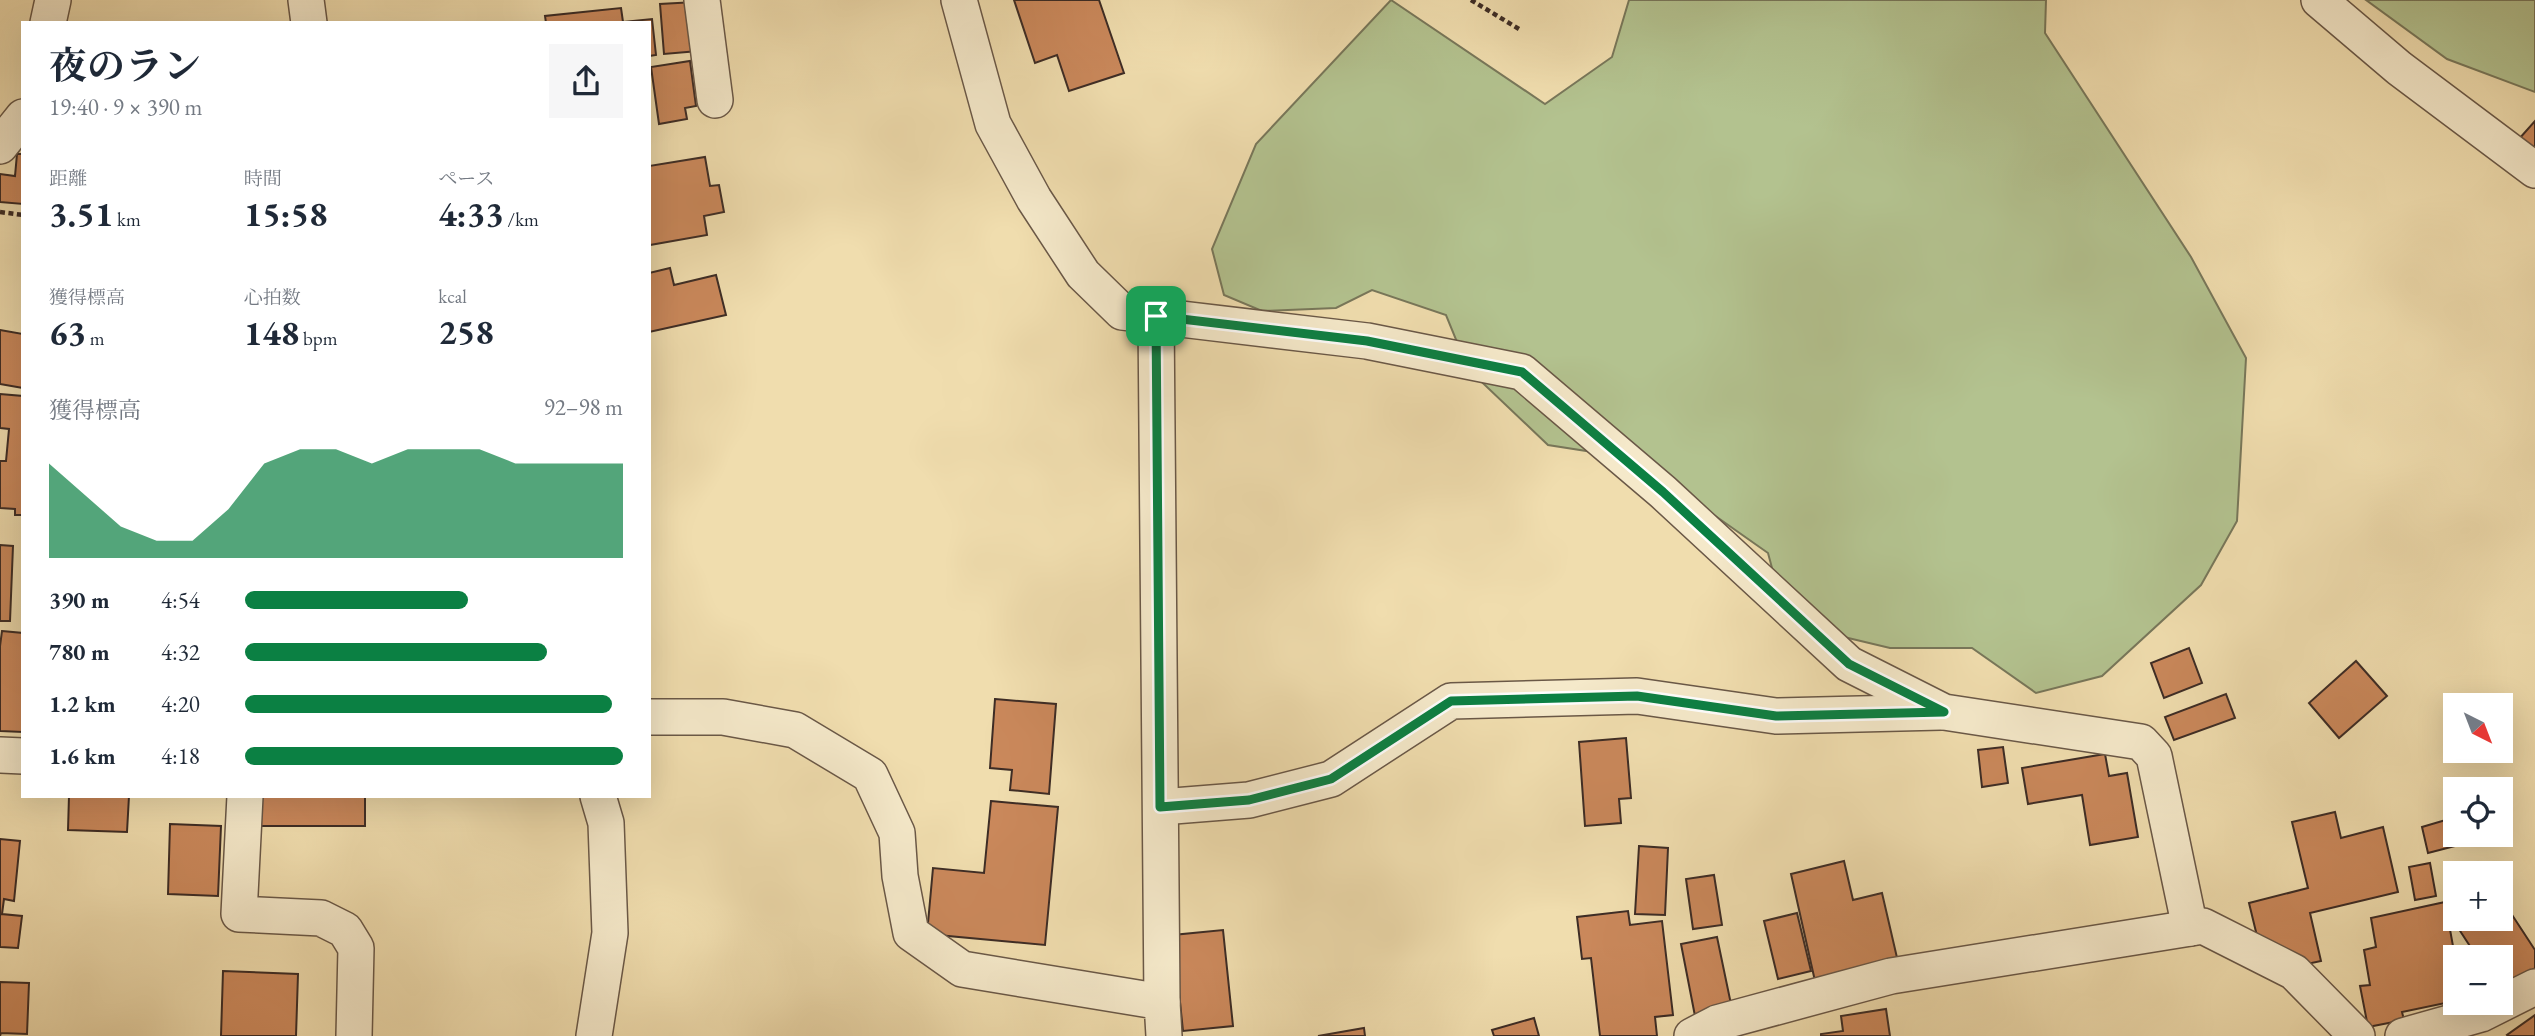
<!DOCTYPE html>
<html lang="ja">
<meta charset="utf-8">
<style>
:root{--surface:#fff;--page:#f6f6f7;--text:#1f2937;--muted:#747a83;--accent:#0b8043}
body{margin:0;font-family:"EB Garamond","Noto Serif JP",serif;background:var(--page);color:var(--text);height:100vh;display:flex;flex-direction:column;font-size:26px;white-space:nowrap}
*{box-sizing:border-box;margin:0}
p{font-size:23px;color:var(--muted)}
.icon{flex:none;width:38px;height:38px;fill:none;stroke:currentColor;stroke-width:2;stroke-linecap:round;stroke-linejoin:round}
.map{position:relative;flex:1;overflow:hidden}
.panel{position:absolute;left:21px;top:21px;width:630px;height:777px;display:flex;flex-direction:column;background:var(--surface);border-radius:0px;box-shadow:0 7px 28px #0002}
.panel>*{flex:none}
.needle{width:46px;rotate:138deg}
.buttons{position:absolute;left:2443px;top:693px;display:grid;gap:14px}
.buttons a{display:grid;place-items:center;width:70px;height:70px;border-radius:0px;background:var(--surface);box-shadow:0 7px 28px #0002;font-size:35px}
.pin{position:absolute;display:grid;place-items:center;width:60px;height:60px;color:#fff;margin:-30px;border-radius:14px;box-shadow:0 4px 10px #0006}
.round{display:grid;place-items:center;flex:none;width:74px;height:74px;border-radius:0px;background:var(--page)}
.head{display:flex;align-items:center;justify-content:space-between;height:119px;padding:0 28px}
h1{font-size:38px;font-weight:700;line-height:52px}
.figures{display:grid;grid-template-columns:repeat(3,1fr);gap:10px;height:119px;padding:7px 28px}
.figures div{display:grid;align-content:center}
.figures b{font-size:35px;font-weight:700}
.figures small{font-size:19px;font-weight:400}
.figures p{font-size:19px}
.chart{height:196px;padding:14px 28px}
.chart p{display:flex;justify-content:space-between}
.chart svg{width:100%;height:126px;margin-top:7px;fill:var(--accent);opacity:.7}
ul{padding:0 28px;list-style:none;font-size:23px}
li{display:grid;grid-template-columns:112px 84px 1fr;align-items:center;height:52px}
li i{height:18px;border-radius:9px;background:var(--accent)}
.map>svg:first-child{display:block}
.green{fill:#b3c28f;stroke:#78775a;stroke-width:2}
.building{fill:#ca885b;stroke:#3d2c25;stroke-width:2}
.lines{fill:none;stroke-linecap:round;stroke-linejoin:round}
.street-casing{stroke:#6a5847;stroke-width:38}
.path{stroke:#3d2c25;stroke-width:4.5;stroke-dasharray:5 3.5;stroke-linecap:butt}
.street{stroke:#f5e9ca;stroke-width:35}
.route-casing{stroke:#fff;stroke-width:14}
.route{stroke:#0b8043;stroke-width:9}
</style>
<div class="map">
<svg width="2535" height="1036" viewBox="0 0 2535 1036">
<rect width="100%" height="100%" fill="#f0ddae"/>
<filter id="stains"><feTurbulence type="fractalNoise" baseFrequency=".00286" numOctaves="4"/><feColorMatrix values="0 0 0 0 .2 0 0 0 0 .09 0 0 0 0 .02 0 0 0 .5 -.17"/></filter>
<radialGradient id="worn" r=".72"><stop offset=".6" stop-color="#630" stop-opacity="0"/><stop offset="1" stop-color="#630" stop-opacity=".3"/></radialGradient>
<!-- green -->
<g class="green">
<path d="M1391,0L1545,104L1612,57L1629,0H2046L2045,33L2191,257L2246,358L2237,521L2201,585L2102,676L2036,693L1972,648H1890L1819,631L1779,594L1768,553L1694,501L1631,458L1548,445L1468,369L1446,315L1372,290L1336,308L1262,311L1224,295L1212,249L1256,144Z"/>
<path d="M2366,0H2535V92L2447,59Z"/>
</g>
<!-- building -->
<g class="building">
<path d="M1014,0H1099L1124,73L1069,91L1057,55L1035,63Z"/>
<path d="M695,2L698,51L664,54L660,4Z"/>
<path d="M621,8L623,22L652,19L656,55L649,56V23H546L545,16Z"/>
<path d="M690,61L696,106L685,108L687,119L659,124L651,67Z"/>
<path d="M2535,121V153L2519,139Z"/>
<path d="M17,154H23V204L0,202V174L15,176Z"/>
<path d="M705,157L710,186L719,185L724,212L704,216L707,235L650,245L649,166Z"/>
<path d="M670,268L674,285L716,275L726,315L649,332V273Z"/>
<path d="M0,330L23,334V388L0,384Z"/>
<path d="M0,394L23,396V515H15V509L0,508V461H6L9,429L0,428Z"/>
<path d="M0,545L13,546L10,621H0Z"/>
<path d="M2,631L23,633V732L0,731V646Z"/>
<path d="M2189,648L2202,683L2164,698L2151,663Z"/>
<path d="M2356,661L2387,696L2339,738L2309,703Z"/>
<path d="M2226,694L2235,718L2174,740L2165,717Z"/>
<path d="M995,699L1056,704L1049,794L1010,790L1012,770L990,768Z"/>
<path d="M1626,738L1631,798L1619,799L1621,823L1585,826L1579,742Z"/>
<path d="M2003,747L2008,783L1982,787L1978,750Z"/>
<path d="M2105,754L2109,776L2127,773L2138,837L2090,845L2082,795L2028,804L2022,768Z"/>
<path d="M69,796H129L127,832L68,830Z"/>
<path d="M254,796H365V826H253Z"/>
<path d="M991,801L1058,807L1045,945L927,934L933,868L984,873Z"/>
<path d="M2335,812L2341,838L2383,827L2398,892L2310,913L2321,961L2307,964L2257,936L2249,903L2308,888L2292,822Z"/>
<path d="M2449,819L2455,846L2428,853L2422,827Z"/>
<path d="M170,824L221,826L218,896L168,894Z"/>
<path d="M0,839L20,841L14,901L4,899L2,914L22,916L18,948L0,947Z"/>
<path d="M1639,846L1668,848L1665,915L1635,914Z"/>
<path d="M1844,861L1853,900L1882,893L1898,962L1815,981L1791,874Z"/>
<path d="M2430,863L2436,896L2415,900L2409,867Z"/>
<path d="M1714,875L1722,925L1693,929L1686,879Z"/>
<path d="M2501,898L2535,950V968L2501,990V957H2477L2453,920L2501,919Z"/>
<path d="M2445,902L2455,957V1001L2402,1012L2404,1020L2368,1027L2360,986L2370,985L2364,950L2376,947L2371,918Z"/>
<path d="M1628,911L1630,925L1662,921L1673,1015L1655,1017L1657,1036H1600L1591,958L1582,959L1577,917Z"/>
<path d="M1797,913L1811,971L1778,979L1764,921Z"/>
<path d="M1223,930L1233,1026L1183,1031L1173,935Z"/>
<path d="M1717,937L1732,1009L1695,1016L1681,944Z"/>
<path d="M223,971L298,974L296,1036H221Z"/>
<path d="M0,982L29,983L27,1034L1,1033L0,1036Z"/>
<path d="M1886,1009L1890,1036H1821V1034L1843,1031L1841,1016Z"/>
<path d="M2535,1015V1036H2508L2507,1035Z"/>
<path d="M1534,1018L1539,1036H1494L1492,1030Z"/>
<path d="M1364,1028L1365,1036H1318Z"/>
</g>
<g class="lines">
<defs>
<g id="street">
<path d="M306,0L309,23"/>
<path d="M702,0L715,100"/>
<path d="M959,0L993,124L1034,199L1083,274L1122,312L1367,341L1522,372L1663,492L1849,664L1944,712L2141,742L2154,756L2190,928"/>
<path d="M2319,0L2399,68L2535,170"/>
<path d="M48,23L53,0"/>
<path d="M0,146L23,117"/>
<path d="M1156,315L1162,1002"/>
<path d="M649,717H723L795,730L870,775L897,833L900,876L911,933L962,969L1162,1002L1164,1036"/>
<path d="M0,755L23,756"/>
<path d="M245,796L239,914L321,918L345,930L356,948L354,1036"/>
<path d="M1161,807L1249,800L1331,779L1451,701L1637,696L1776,716L1941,712"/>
<path d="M594,1036L610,933L606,823L598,796"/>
<path d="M1692,1036L1717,1023L1891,976L2203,926L2294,972L2357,1036"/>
<path d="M2403,1036L2481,1014L2535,987"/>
</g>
</defs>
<!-- street casing -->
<use href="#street" class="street-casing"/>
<!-- path -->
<g class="path">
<path d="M1471,0L1519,29"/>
<path d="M0,212L23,215"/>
</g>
<!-- street -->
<use href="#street" class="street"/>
</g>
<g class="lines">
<defs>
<path id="route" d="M1156,316L1367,341L1522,372L1663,492L1849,664L1944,712L1776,716L1637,696L1451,701L1331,779L1249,800L1160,807Z"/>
</defs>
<!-- route casing -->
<use href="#route" class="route-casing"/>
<!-- route -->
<use href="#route" class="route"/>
</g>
<rect width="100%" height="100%" filter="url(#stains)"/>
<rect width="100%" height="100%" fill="url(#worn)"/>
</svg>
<div class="buttons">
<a><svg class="needle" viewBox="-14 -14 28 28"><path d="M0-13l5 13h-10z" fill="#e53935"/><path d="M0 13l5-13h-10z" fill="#747a83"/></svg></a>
<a><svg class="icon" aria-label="locate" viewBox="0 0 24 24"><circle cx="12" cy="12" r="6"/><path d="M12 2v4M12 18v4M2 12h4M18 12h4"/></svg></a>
<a>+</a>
<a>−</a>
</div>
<div class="pin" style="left:1156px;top:316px;background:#1e9e55"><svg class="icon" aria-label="arrive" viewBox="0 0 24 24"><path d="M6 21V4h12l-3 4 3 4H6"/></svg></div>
<section class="panel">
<div class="head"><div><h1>夜のラン</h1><p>19:40 · 9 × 390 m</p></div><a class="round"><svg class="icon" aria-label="share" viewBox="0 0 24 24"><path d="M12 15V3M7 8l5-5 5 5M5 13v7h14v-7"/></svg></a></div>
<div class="figures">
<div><p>距離</p><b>3.51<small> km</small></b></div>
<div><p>時間</p><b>15:58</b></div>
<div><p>ペース</p><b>4:33<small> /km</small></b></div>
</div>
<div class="figures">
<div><p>獲得標高</p><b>63<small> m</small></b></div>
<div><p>心拍数</p><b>148<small> bpm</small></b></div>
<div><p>kcal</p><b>258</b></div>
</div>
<div class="chart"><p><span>獲得標高</span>92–98 m</p>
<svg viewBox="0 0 160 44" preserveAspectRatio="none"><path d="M0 44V11L10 22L20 33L30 38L40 38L50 27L60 11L70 6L80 6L90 11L100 6L110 6L120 6L130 11L140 11L150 11L160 11V44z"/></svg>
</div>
<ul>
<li><b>390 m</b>4:54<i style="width:59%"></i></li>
<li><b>780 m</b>4:32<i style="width:80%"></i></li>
<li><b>1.2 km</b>4:20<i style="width:97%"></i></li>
<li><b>1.6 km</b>4:18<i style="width:100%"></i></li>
</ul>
</section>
</div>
